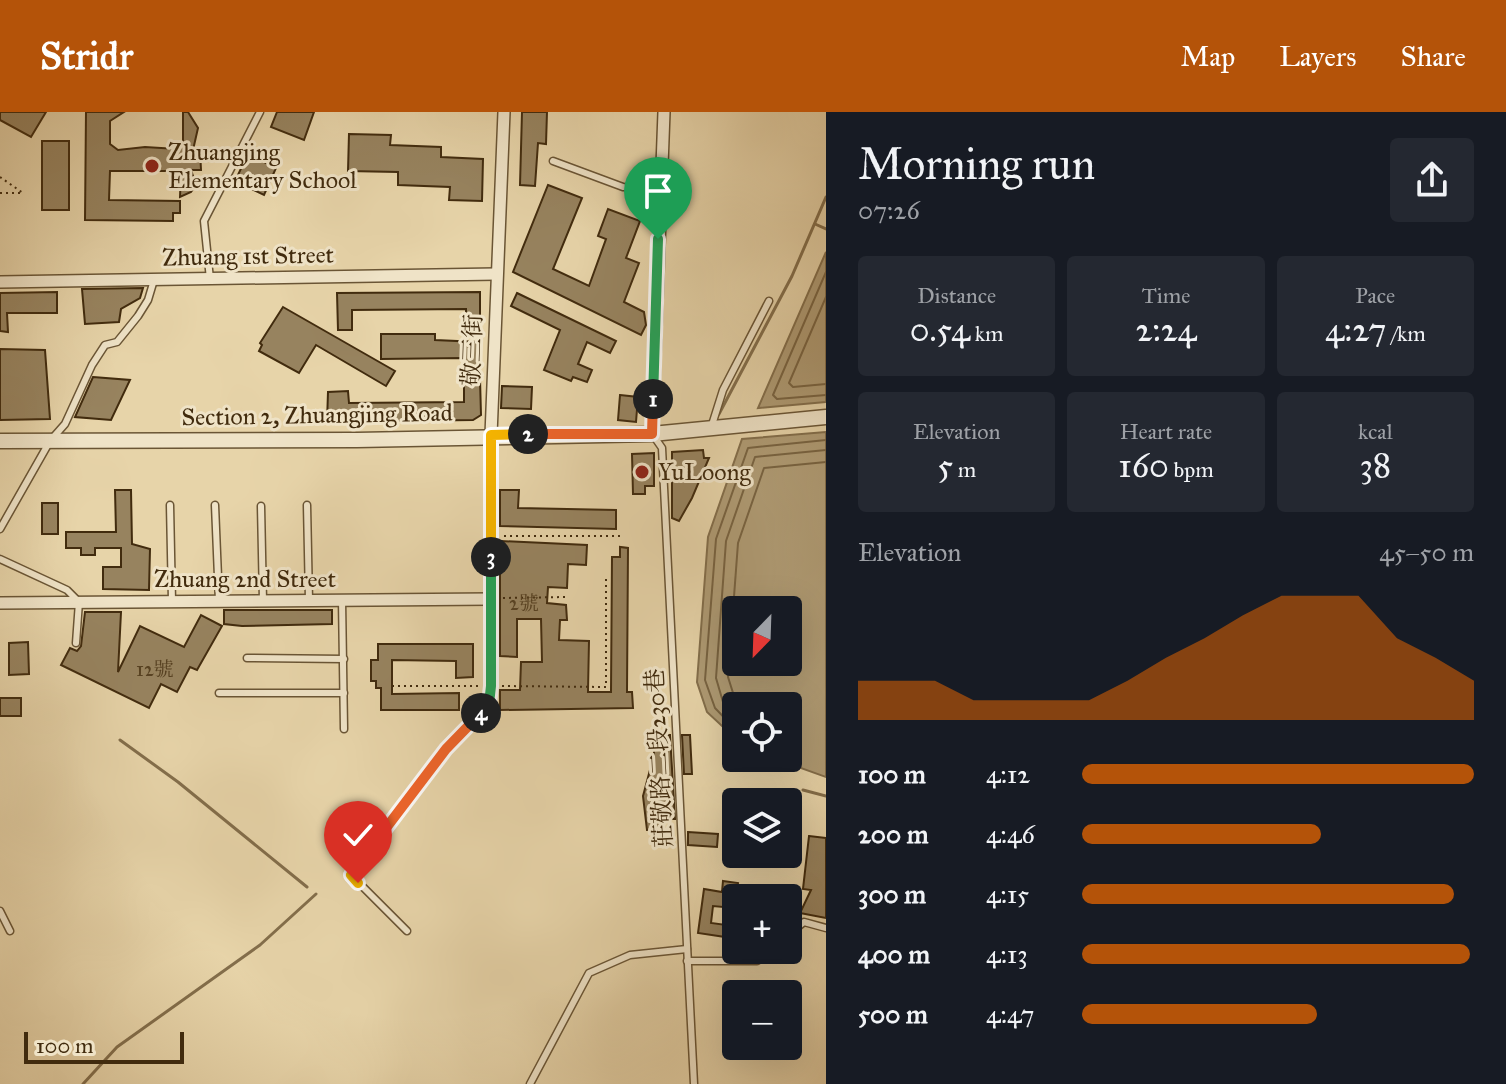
<!DOCTYPE html>
<meta charset="utf-8">
<style>
:root{--surface:#171b24;--page:#242831;--text:#f1f3f6;--muted:#9ea1a6;--accent:#b45309}
body{margin:0;font-family:"IM FELL Great Primer","Noto Serif TC",serif;background:var(--page);color:var(--text);height:100vh;display:flex;flex-direction:column;font-size:30px;white-space:nowrap}
*{box-sizing:border-box;margin:0}
p{font-size:26px;color:var(--muted)}
.icon{flex:none;width:44px;height:44px;fill:none;stroke:currentColor;stroke-width:2;stroke-linecap:round;stroke-linejoin:round}
.map{position:relative;flex:1;overflow:hidden}
.details{display:flex;flex-direction:column;background:var(--surface);width:680px}
.details>*{flex:none}
.needle{width:52px;rotate:203deg}
.fabs{position:absolute;left:722px;top:484px;display:grid;gap:16px}
.fabs a{display:grid;place-items:center;width:80px;height:80px;border-radius:8px;background:var(--surface);box-shadow:0 8px 32px #0002;font-size:40px}
.scale{position:absolute;left:24px;bottom:20px;width:160px;box-sizing:border-box;padding-left:8px;border:4px solid #412b0e;border-top:0;font-size:22px;line-height:28px;white-space:nowrap;color:#412b0e;-webkit-text-stroke:6px #efe3c7;paint-order:stroke}
.pin{position:absolute;display:grid;place-items:center;width:68px;height:68px;color:#fff;margin:-82px -34px;border-radius:50% 50% 50% 0;rotate:-45deg;box-shadow:0 0 8px #0007}
.pin .icon{rotate:45deg}
.km{position:absolute;width:40px;height:40px;margin:-20px;border-radius:50%;background:#222;color:#fff;font-size:22px;line-height:40px;text-align:center}
.round{display:grid;place-items:center;flex:none;width:84px;height:84px;border-radius:8px;background:var(--page)}
.head{display:flex;align-items:center;justify-content:space-between;height:136px;padding:0 32px}
h1{font-size:44px;font-weight:600;line-height:60px}
.stats{display:grid;grid-template-columns:repeat(3,1fr);gap:12px;height:136px;padding:8px 32px}
.stats div{display:grid;align-content:center;border-radius:8px;background:var(--page);text-align:center}
.stats b{font-size:34px;font-weight:600}
.stats small{font-size:22px;font-weight:400}
.stats p{font-size:22px}
.chart{height:224px;padding:16px 32px}
.chart p{display:flex;justify-content:space-between}
.chart svg{width:100%;height:144px;margin-top:8px;fill:var(--accent);opacity:.7}
ul{padding:0 32px;list-style:none;font-size:26px}
li{display:grid;grid-template-columns:128px 96px 1fr;align-items:center;height:60px}
li i{height:20px;border-radius:10px;background:var(--accent)}
header{display:flex;align-items:center;gap:48px;box-sizing:border-box;height:112px;padding:0 40px;background:var(--accent);color:#fff}
header strong{font-size:38px}
nav{display:flex;gap:44px;margin-inline-start:auto;font-size:28px}
main{display:flex;flex:1;min-height:0}
.map>svg:first-child{display:block}
.water{fill:#af9b74;stroke:#836e4b;stroke-width:2;fill-rule:evenodd}
.lines{fill:none;stroke-linecap:round;stroke-linejoin:round}
.shore{stroke:#786341;stroke-width:2}
.stream{stroke:#836e4b;stroke-width:3}
.building{fill:#97835f;stroke:#412b0e;stroke-width:2}
.service-casing{stroke:#6a5535;stroke-width:9}
.minor-casing{stroke:#6a5535;stroke-width:14}
.tertiary-casing{stroke:#6a5535;stroke-width:17}
.path{stroke:#412b0e;stroke-width:2;stroke-dasharray:2 4;stroke-linecap:butt}
.service{stroke:#efe3c7;stroke-width:6}
.minor{stroke:#efe3c7;stroke-width:11}
.tertiary{stroke:#efe3c7;stroke-width:14}
.split-1-casing{stroke:#fff;stroke-width:16}
.split-2-casing{stroke:#fff;stroke-width:16}
.split-3-casing{stroke:#fff;stroke-width:16}
.split-4-casing{stroke:#fff;stroke-width:16}
.split-5-casing{stroke:#fff;stroke-width:16}
.split-6-casing{stroke:#fff;stroke-width:16}
.split-1{stroke:#22a559;stroke-width:10}
.split-2{stroke:#f0652b;stroke-width:10}
.split-3{stroke:#f5b400;stroke-width:10}
.split-4{stroke:#22a559;stroke-width:10}
.split-5{stroke:#f0652b;stroke-width:10}
.split-6{stroke:#f5b400;stroke-width:10}
.poi-dot{fill:#8f2418;stroke:#efe3c7;stroke-width:3}
.labels{text-anchor:middle;stroke-width:6;stroke-linejoin:round;paint-order:stroke}
.number-label{font-size:20px;fill:#564122}
.poi-label{font-size:24px;fill:#412b0e;stroke:#efe3c7;text-anchor:start}
.street-label{font-size:24px;fill:#412b0e;stroke:#efe3c7}
</style>
<header>
<strong>Stridr</strong>
<nav><a>Map</a><a>Layers</a><a>Share</a></nav>
</header>
<main>
<div class="map">
<svg width="826" height="972" viewBox="0 0 826 972">
<rect width="100%" height="100%" fill="#e7d4a9"/>
<filter id="stains"><feTurbulence type="fractalNoise" baseFrequency=".0025" numOctaves="4"/><feColorMatrix values="0 0 0 0 .2 0 0 0 0 .09 0 0 0 0 .02 0 0 0 .5 -.17"/></filter>
<radialGradient id="worn" r=".72"><stop offset=".6" stop-color="#630" stop-opacity="0"/><stop offset="1" stop-color="#630" stop-opacity=".3"/></radialGradient>
<!-- water -->
<g class="water">
<path d="M826,140V290L758,296Z"/>
<path d="M826,320V665L773,646H788V594H736V627L707,600L697,570L708,425L742,327ZM736,498H788V550H736Z"/>
</g>
<g class="lines">
<!-- shore -->
<g class="shore">
<path d="M826,160L773,283L777,287L826,283"/>
<path d="M826,185L789,271L793,275L826,272"/>
<path d="M744,594L734,584L728,565L738,431L764,356L826,350"/>
<path d="M736,603L723,590L716,566L726,429L755,345L826,338"/>
<path d="M736,618L715,596L705,568L716,427L748,336L826,328"/>
</g>
<!-- stream -->
<g class="stream">
<path d="M815,112L826,117"/>
<path d="M719,302L792,164L826,85"/>
<path d="M120,628L178,670L307,775"/>
<path d="M803,678L826,684"/>
<path d="M83,972L117,935L260,833L316,782"/>
</g>
</g>
<!-- building -->
<g class="building">
<path d="M0,0H46L31,25L0,8Z"/>
<path d="M86,0H124L110,9V32L118,38L145,35L177,37L183,30V0H188L198,16L193,38H200L201,58H191L196,73L191,80L180,85L181,59H110L109,88L180,89V101H173V109L85,108Z"/>
<path d="M277,0H314L304,28L271,15Z"/>
<path d="M522,0H547L546,32L538,31L535,74L520,73Z"/>
<path d="M349,22L391,23L390,33L441,35V45L483,47L482,89L449,88L450,75L398,73V60L348,59Z"/>
<rect x="42" y="29" width="27" height="69"/>
<path d="M248,42L276,56L264,83L235,69Z"/>
<path d="M548,73L582,86L553,157L589,174L606,127L598,124L608,97L640,109L626,146L639,151L624,190L644,200L646,213L641,223L513,160Z"/>
<path d="M143,176L140,186L121,197L119,210L85,212L82,177Z"/>
<path d="M57,180V201H7L8,220L0,219V181Z"/>
<path d="M480,180V208H466V197L352,198V218H338L337,181Z"/>
<path d="M517,181L616,229L610,241L587,230L578,252L592,258L587,270L573,265L571,269L544,258L560,218L511,194Z"/>
<path d="M283,195L395,259L386,274L316,233L299,261L259,239L262,233L260,231Z"/>
<path d="M381,222H435V228L479,230L481,303L473,308L327,310L328,280L348,279L349,291L464,290V246L381,247Z"/>
<path d="M0,237L45,238L50,307L0,308Z"/>
<path d="M93,265L130,268L111,308L75,305Z"/>
<path d="M502,274L532,275L531,297L501,296Z"/>
<path d="M620,283L638,285L636,310L618,308Z"/>
<path d="M703,338L704,346H709L692,386L679,409L672,406V340Z"/>
<path d="M654,341V374H645V382H633L632,342Z"/>
<path d="M115,378H131L132,432L150,437L149,478L103,477V455H121V436H95V443H81V436H66V420H116Z"/>
<path d="M500,378H519L518,396L616,398V417L500,414Z"/>
<rect x="42" y="391" width="16" height="31"/>
<path d="M500,429L587,433L586,453L568,452L567,476L548,475L547,491L566,493L567,508H560L559,528L589,529L588,580H611L612,445H620V435L628,436L627,580H632L633,596L500,598V578H520L521,550H542L541,507H517V545L500,544Z"/>
<path d="M224,498H332V512L242,514L224,512Z"/>
<path d="M85,500H121L118,560L140,514L184,535L201,503L222,514L197,558L190,555L177,580L161,572L149,596L61,553L70,536L77,539L81,534Z"/>
<path d="M28,530L29,562L9,563V531Z"/>
<path d="M378,532H473V565L456,566V549L392,548V582L459,581V598H381V576H376V569H371V548H378Z"/>
<rect x="0" y="586" width="21" height="18"/>
<path d="M654,623H670L675,707H663V718H647L643,684L654,643Z"/>
<path d="M682,623H690L692,662H684Z"/>
<path d="M688,720L718,722L717,735L688,733Z"/>
<path d="M809,724L826,726V806L800,801L811,778L803,777Z"/>
<path d="M723,769L738,771L734,796L713,794L711,811L734,814L732,826L698,821L704,777L722,780Z"/>
</g>
<g class="lines">
<defs>
<g id="service">
<path d="M553,49L623,75L660,76"/>
<path d="M210,167L204,109L260,0"/>
<path d="M711,316L723,278L769,189"/>
<path d="M653,323L662,336L694,972"/>
<path d="M170,393L172,489"/>
<path d="M215,393L219,489"/>
<path d="M307,393L309,488"/>
<path d="M261,394L263,489"/>
<path d="M0,417L50,329L65,312L92,253L105,233L117,230L138,204L148,188L154,168"/>
<path d="M0,447L67,478L79,490L76,531"/>
<path d="M342,488L344,617"/>
<path d="M247,546L344,547"/>
<path d="M219,581H344"/>
<path d="M0,799L10,819"/>
<path d="M407,819L351,763L446,637L489,592L491,574"/>
<path d="M788,823L804,810L826,816"/>
<path d="M687,849H757L773,838"/>
<path d="M530,972L589,861L630,843L687,837"/>
</g>
<g id="minor">
<path d="M0,170L496,162"/>
<path d="M652,322L664,0"/>
<path d="M0,491L491,487"/>
<path d="M491,574V323L504,0"/>
</g>
<path id="tertiary" d="M0,329L357,328L652,322L826,305"/>
</defs>
<!-- service casing -->
<use href="#service" class="service-casing"/>
<!-- minor casing -->
<use href="#minor" class="minor-casing"/>
<!-- tertiary casing -->
<use href="#tertiary" class="tertiary-casing"/>
<!-- path -->
<g class="path">
<path d="M0,65L23,81"/>
<path d="M0,81H22"/>
<path d="M504,424H621"/>
<path d="M503,486L565,485"/>
<path d="M392,574H480"/>
<path d="M502,574L606,575V463"/>
</g>
<!-- service -->
<use href="#service" class="service"/>
<!-- minor -->
<use href="#minor" class="minor"/>
<!-- tertiary -->
<use href="#tertiary" class="tertiary"/>
</g>
<g class="lines">
<defs>
<path id="split-1" d="M653,287L658,127"/>
<path id="split-2" d="M528,322H652L653,287"/>
<path id="split-3" d="M491,445V323L528,322"/>
<path id="split-4" d="M481,601L489,592L491,574V445"/>
<path id="split-5" d="M380,724L446,637L481,601"/>
<path id="split-6" d="M358,771L351,763L380,724"/>
</defs>
<!-- split-1 casing -->
<use href="#split-1" class="split-1-casing"/>
<!-- split-2 casing -->
<use href="#split-2" class="split-2-casing"/>
<!-- split-3 casing -->
<use href="#split-3" class="split-3-casing"/>
<!-- split-4 casing -->
<use href="#split-4" class="split-4-casing"/>
<!-- split-5 casing -->
<use href="#split-5" class="split-5-casing"/>
<!-- split-6 casing -->
<use href="#split-6" class="split-6-casing"/>
<!-- split-1 -->
<use href="#split-1" class="split-1"/>
<!-- split-2 -->
<use href="#split-2" class="split-2"/>
<!-- split-3 -->
<use href="#split-3" class="split-3"/>
<!-- split-4 -->
<use href="#split-4" class="split-4"/>
<!-- split-5 -->
<use href="#split-5" class="split-5"/>
<!-- split-6 -->
<use href="#split-6" class="split-6"/>
</g>
<!-- markers -->
<g class="poi-dot">
<circle cx="152" cy="54" r="8"/>
<circle cx="642" cy="360" r="8"/>
</g>
<g class="labels">
<!-- number labels -->
<g class="number-label">
<text x="524" y="498">2號</text>
<text x="155" y="564">12號</text>
</g>
<!-- poi labels -->
<g class="poi-label">
<text x="168" y="48">Zhuangjing<tspan x="168" dy="28">Elementary School</tspan></text>
<text x="658" y="368">YuLoong</text>
</g>
<!-- street labels -->
<g class="street-label">
<text transform="translate(248 144) rotate(-1)" y="8">Zhuang 1st Street</text>
<text transform="translate(472 238) rotate(-88)" y="8">敬三街</text>
<text transform="translate(317 303) rotate(-1)" y="8">Section 2, Zhuangjing Road</text>
<text x="245" y="475">Zhuang 2nd Street</text>
<text transform="translate(659 646) rotate(-93)" y="8">莊敬路二段230巷</text>
</g>
</g>
<rect width="100%" height="100%" filter="url(#stains)"/>
<rect width="100%" height="100%" fill="url(#worn)"/>
</svg>
<div class="fabs">
<a><svg class="needle" viewBox="-14 -14 28 28"><path d="M0-13l5 13h-10z" fill="#e53935"/><path d="M0 13l5-13h-10z" fill="#9ea1a6"/></svg></a>
<a><svg class="icon" aria-label="locate" viewBox="0 0 24 24"><circle cx="12" cy="12" r="6"/><path d="M12 2v4M12 18v4M2 12h4M18 12h4"/></svg></a>
<a><svg class="icon" aria-label="layers" viewBox="0 0 24 24"><path d="M12 4l9 5-9 5-9-5zM3 14l9 5 9-5"/></svg></a>
<a>+</a>
<a>−</a>
</div>
<div class="scale">100 m</div>
<div class="pin" style="left:658px;top:127px;background:#1e9e55"><svg class="icon" aria-label="arrive" viewBox="0 0 24 24"><path d="M6 21V4h12l-3 4 3 4H6"/></svg></div>
<div class="pin" style="left:358px;top:771px;background:#d93025"><svg class="icon" aria-label="check" viewBox="0 0 24 24"><path d="M5 12l5 5 9-10"/></svg></div>
<b class="km" style="left:653px;top:287px">1</b>
<b class="km" style="left:528px;top:322px">2</b>
<b class="km" style="left:491px;top:445px">3</b>
<b class="km" style="left:481px;top:601px">4</b>
</div>
<section class="details">
<div class="head"><div><h1>Morning run</h1><p>07:26</p></div><a class="round"><svg class="icon" aria-label="share" viewBox="0 0 24 24"><path d="M12 15V3M7 8l5-5 5 5M5 13v7h14v-7"/></svg></a></div>
<div class="stats">
<div><p>Distance</p><b>0.54<small> km</small></b></div>
<div><p>Time</p><b>2:24</b></div>
<div><p>Pace</p><b>4:27<small> /km</small></b></div>
</div>
<div class="stats">
<div><p>Elevation</p><b>5<small> m</small></b></div>
<div><p>Heart rate</p><b>160<small> bpm</small></b></div>
<div><p>kcal</p><b>38</b></div>
</div>
<div class="chart"><p><span>Elevation</span>45–50 m</p>
<svg viewBox="0 0 160 44" preserveAspectRatio="none"><path d="M0 44V32L10 32L20 32L30 38L40 38L50 38L60 38L70 32L80 25L90 19L100 12L110 6L120 6L130 6L140 19L150 25L160 32V44z"/></svg>
</div>
<ul>
<li><b>100 m</b>4:12<i style="width:100%"></i></li>
<li><b>200 m</b>4:46<i style="width:61%"></i></li>
<li><b>300 m</b>4:15<i style="width:95%"></i></li>
<li><b>400 m</b>4:13<i style="width:99%"></i></li>
<li><b>500 m</b>4:47<i style="width:60%"></i></li>
</ul>
</section>
</main>
